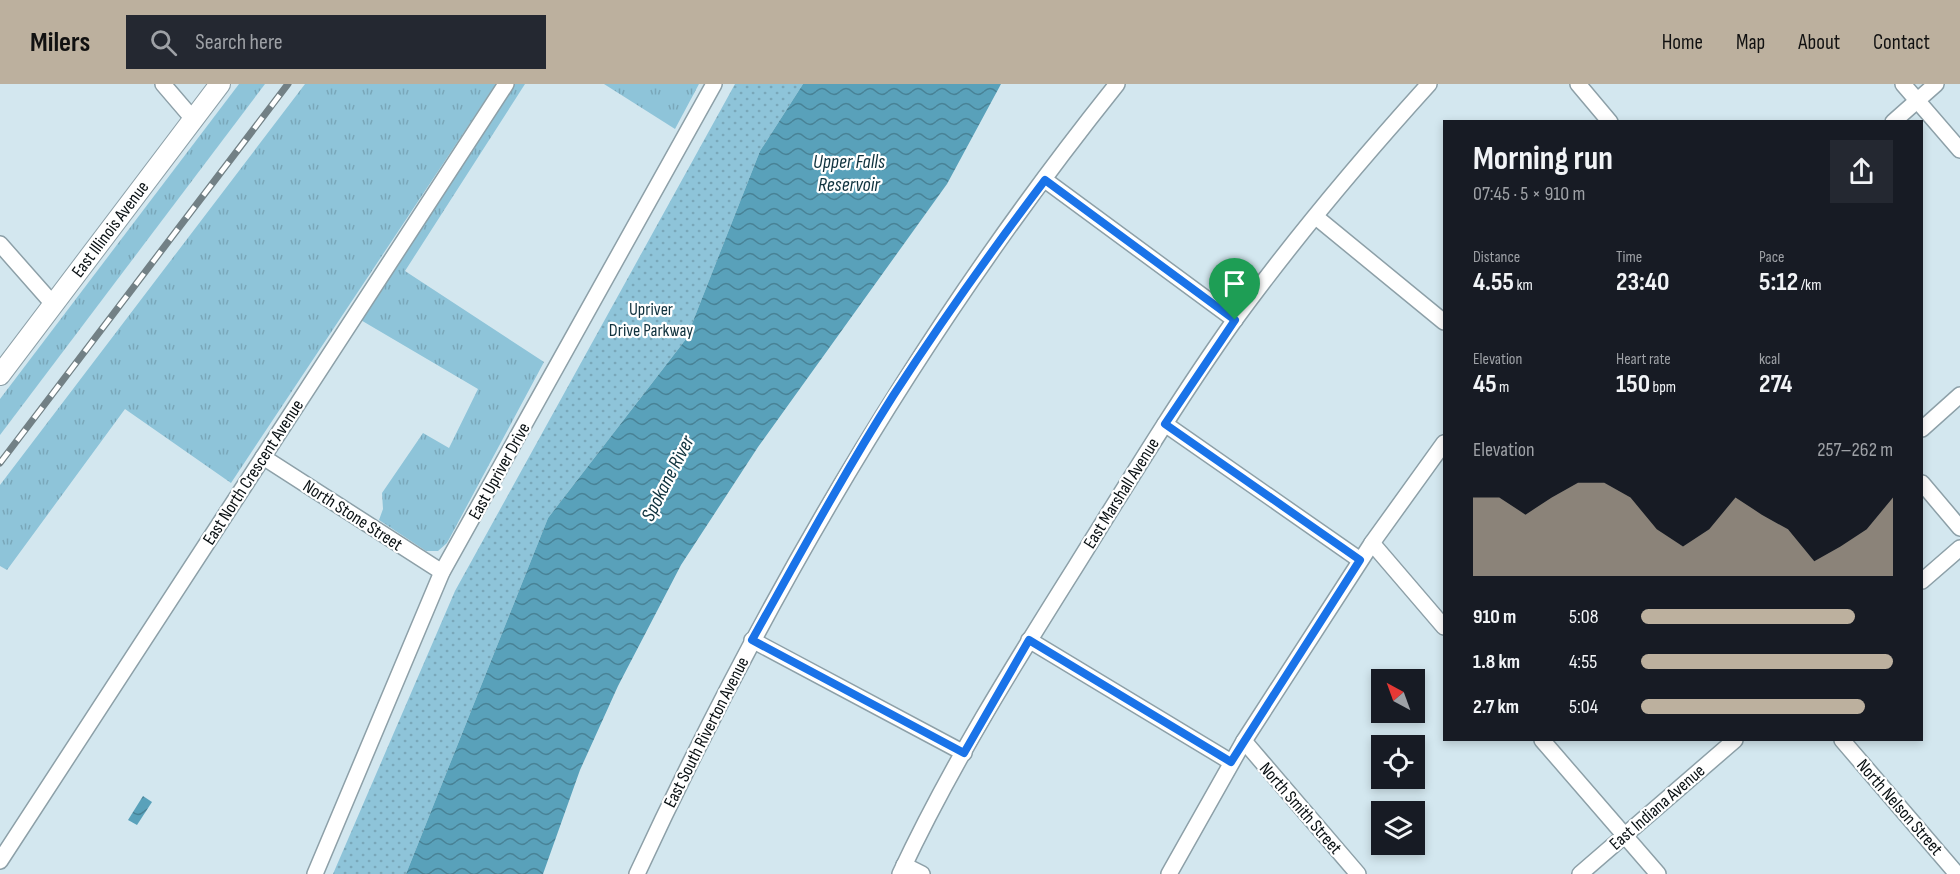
<!DOCTYPE html>
<meta charset="utf-8">
<style>
:root{--surface:#171b24;--page:#242831;--text:#f1f3f6;--muted:#9ea1a6;--accent:#bcb09e}
body{margin:0;font-family:"Sofia Sans Condensed",sans-serif;background:var(--page);color:var(--text);height:100vh;display:flex;flex-direction:column;font-size:22px;white-space:nowrap}
*{box-sizing:border-box;margin:0}
p{font-size:20px;color:var(--muted)}
.icon{flex:none;width:33px;height:33px;fill:none;stroke:currentColor;stroke-width:2;stroke-linecap:round;stroke-linejoin:round}
.map{position:relative;flex:1;overflow:hidden}
.side{position:absolute;left:1443px;top:36px;width:480px;height:621px;display:flex;flex-direction:column;background:var(--surface);border-radius:0px;box-shadow:0 3px 9px #0003}
.side>*{flex:none}
.needle{width:39px;rotate:319deg}
.buttons{position:absolute;left:1371px;top:585px;display:grid;gap:12px}
.buttons a{display:grid;place-items:center;width:54px;height:54px;border-radius:0px;background:var(--surface);box-shadow:0 3px 9px #0003;font-size:30px}
.pin{position:absolute;display:grid;place-items:center;width:51px;height:51px;color:#fff;margin:-62px -26px;border-radius:50% 50% 50% 0;rotate:-45deg;box-shadow:0 0 6px #0007}
.pin .icon{rotate:45deg}
.round{display:grid;place-items:center;flex:none;width:63px;height:63px;border-radius:0px;background:var(--page)}
.summary{display:flex;align-items:center;justify-content:space-between;height:102px;padding:0 30px}
h1{font-size:33px;font-weight:700;line-height:45px}
.figures{display:grid;grid-template-columns:repeat(3,1fr);gap:9px;height:102px;padding:6px 30px}
.figures div{display:grid;align-content:center}
.figures b{font-size:26px;font-weight:700}
.figures small{font-size:16px;font-weight:400}
.figures p{font-size:16px}
.chart{height:168px;padding:12px 30px}
.chart p{display:flex;justify-content:space-between}
.chart svg{width:100%;height:108px;margin-top:6px;fill:var(--accent);opacity:.7}
ul{padding:0 30px;list-style:none;font-size:20px}
li{display:grid;grid-template-columns:96px 72px 1fr;align-items:center;height:45px}
li i{height:15px;border-radius:8px;background:var(--accent)}
header{display:flex;align-items:center;gap:36px;box-sizing:border-box;height:84px;padding:0 30px;background:var(--accent);color:#111}
header strong{font-size:28px}
nav{display:flex;gap:33px;margin-inline-start:auto;font-size:21px}
.search{width:420px;height:54px;background:var(--page);display:flex;align-items:center;gap:15px;box-sizing:border-box;padding:0 21px;border-radius:0px;color:var(--muted);font-size:22px}
.map>svg:first-child{display:block}
.grass{fill:url(#grass-tufts)}
.park{fill:url(#park-dots)}
.water{fill:url(#water-waves)}
.lines{fill:none;stroke-linecap:round;stroke-linejoin:round}
.minor-casing{stroke:#8da0a8;stroke-width:18}
.major-casing{stroke:#8da0a8;stroke-width:22}
.minor{stroke:#fff;stroke-width:15}
.major{stroke:#fff;stroke-width:20}
.rail-casing{stroke:#728085;stroke-width:7}
.rail{stroke:#fff;stroke-width:4.5;stroke-dasharray:14;stroke-linecap:butt}
.route-casing{stroke:#fff;stroke-width:12}
.route{stroke:#1a73e8;stroke-width:8}
.labels{text-anchor:middle;stroke-width:4.5;stroke-linejoin:round;paint-order:stroke}
.street-label{font-size:18px;fill:#091013;stroke:#fff}
.park-label{font-size:18px;fill:#11333f;stroke:#fff}
.water-label{font-size:20px;font-style:italic;fill:#0f323e;stroke:#fff}
</style>
<header>
<strong>Milers</strong>
<div class="search"><svg class="icon" aria-label="search" viewBox="0 0 24 24"><circle cx="10" cy="10" r="6"/><path d="M15 15l6 6"/></svg>Search here</div>
<nav><a>Home</a><a>Map</a><a>About</a><a>Contact</a></nav>
</header>
<div class="map">
<svg width="1960" height="790" viewBox="0 0 1960 790">
<defs>
<pattern id="grass-tufts" width="24" height="20" patternUnits="userSpaceOnUse" patternTransform="scale(1.5)"><rect width="24" height="20" fill="#8ec4d9"/><path d="M3 7l-1-3M5 7V3M7 7l1-3M15 17l-1-3M17 17v-4M19 17l1-3" fill="none" stroke="#79a7b9"/></pattern>
<pattern id="park-dots" width="8" height="8" patternUnits="userSpaceOnUse" patternTransform="scale(1.5)"><rect width="8" height="8" fill="#8ec4d9"/><path d="M2 2h.1M6 6h.1" fill="none" stroke="#79a7b9" stroke-width="1.8" stroke-linecap="round"/></pattern>
<pattern id="water-waves" width="16" height="10" patternUnits="userSpaceOnUse" patternTransform="scale(1.5)"><rect width="16" height="10" fill="#59a1ba"/><path d="M0 5q4-4 8 0t8 0" fill="none" stroke="#488296"/></pattern>
</defs>
<rect width="100%" height="100%" fill="#d3e7ef"/>
<!-- grass -->
<g class="grass">
<path d="M239,0H265L0,351V315Z"/>
<path d="M305,0H496L231,399L125,325L7,486L0,482V401Z"/>
<path d="M512,0H525L405,187L544,278L447,459L438,467H426L379,436L383,425L382,409L423,349L449,364L478,305L359,235Z"/>
<path d="M604,0H699L675,45Z"/>
</g>
<!-- park -->
<path class="park" d="M735,0H803L760,67L686,255L548,434L406,790H333L455,507Z"/>
<!-- water -->
<g class="water">
<path d="M803,0H1001L947,100L758,363L681,481L618,602L580,686L543,790H406L548,434L686,255L760,67Z"/>
<path d="M143,712L152,718L137,741L128,736Z"/>
</g>
<g class="lines">
<defs>
<g id="minor">
<path d="M163,0L193,35"/>
<path d="M1578,0L1610,38"/>
<path d="M1903,0L1960,66"/>
<path d="M1893,38L1936,0"/>
<path d="M1045,96L1235,236"/>
<path d="M1316,133L1444,238"/>
<path d="M0,160L53,220"/>
<path d="M1165,340L1360,476"/>
<path d="M1922,345L1960,311"/>
<path d="M263,373L442,488"/>
<path d="M1922,399L1960,444"/>
<path d="M1372,459L1444,543"/>
<path d="M1922,497L1960,464"/>
<path d="M752,556L964,669"/>
<path d="M1029,556L1231,678"/>
<path d="M1542,656L1658,790"/>
<path d="M1842,656L1957,790"/>
<path d="M1244,657L1358,790"/>
<path d="M0,777L506,0"/>
<path d="M904,781L922,790"/>
<path d="M315,790L442,488L714,0"/>
<path d="M637,790C767,509 923,242 1117,0"/>
<path d="M900,790C950,683 1013,582 1076,482C1127,400 1178,316 1234,237C1294,155 1361,75 1429,0"/>
<path d="M1169,790L1244,657L1372,459L1444,359"/>
<path d="M1580,790L1735,656"/>
</g>
<path id="major" d="M0,291L220,0"/>
</defs>
<!-- minor casing -->
<use href="#minor" class="minor-casing"/>
<!-- major casing -->
<use href="#major" class="major-casing"/>
<!-- minor -->
<use href="#minor" class="minor"/>
<!-- major -->
<use href="#major" class="major"/>
<defs>
<path id="rail" d="M0,379L288,0"/>
</defs>
<!-- rail casing -->
<use href="#rail" class="rail-casing"/>
<!-- rail -->
<use href="#rail" class="rail"/>
</g>
<g class="lines">
<defs>
<path id="route" d="M1045,96L1235,236L1165,340L1360,476L1231,678L1029,556L964,669L752,556C798,474 843,391 893,312C941,238 992,166 1045,96Z"/>
</defs>
<!-- route casing -->
<use href="#route" class="route-casing"/>
<!-- route -->
<use href="#route" class="route"/>
</g>
<g class="labels">
<!-- street labels -->
<g class="street-label">
<text transform="translate(110 145) rotate(-53)" y="6">East Illinois Avenue</text>
<text transform="translate(499 387) rotate(-61)" y="6">East Upriver Drive</text>
<text transform="translate(253 388) rotate(-57)" y="6">East North Crescent Avenue</text>
<text transform="translate(1121 409) rotate(-58)" y="6">East Marshall Avenue</text>
<text transform="translate(353 431) rotate(33)" y="6">North Stone Street</text>
<text transform="translate(706 648) rotate(-63)" y="6">East South Riverton Avenue</text>
<text transform="translate(1657 723) rotate(-41)" y="6">East Indiana Avenue</text>
<text transform="translate(1900 723) rotate(49)" y="6">North Nelson Street</text>
<text transform="translate(1301 724) rotate(49)" y="6">North Smith Street</text>
</g>
<!-- park labels -->
<g class="park-label">
<text x="651" y="231">Upriver<tspan x="651" dy="21">Drive Parkway</tspan></text>
</g>
<!-- water labels -->
<g class="water-label">
<text x="849" y="84">Upper Falls<tspan x="849" dy="23">Reservoir</tspan></text>
<text transform="translate(667 394) rotate(-63)" y="7">Spokane River</text>
</g>
</g>
</svg>
<div class="buttons">
<a><svg class="needle" viewBox="-14 -14 28 28"><path d="M0-13l5 13h-10z" fill="#e53935"/><path d="M0 13l5-13h-10z" fill="#9ea1a6"/></svg></a>
<a><svg class="icon" aria-label="locate" viewBox="0 0 24 24"><circle cx="12" cy="12" r="6"/><path d="M12 2v4M12 18v4M2 12h4M18 12h4"/></svg></a>
<a><svg class="icon" aria-label="layers" viewBox="0 0 24 24"><path d="M12 4l9 5-9 5-9-5zM3 14l9 5 9-5"/></svg></a>
</div>
<div class="pin" style="left:1235px;top:236px;background:#1e9e55"><svg class="icon" aria-label="arrive" viewBox="0 0 24 24"><path d="M6 21V4h12l-3 4 3 4H6"/></svg></div>
<section class="side">
<div class="summary"><div><h1>Morning run</h1><p>07:45 · 5 × 910 m</p></div><a class="round"><svg class="icon" aria-label="share" viewBox="0 0 24 24"><path d="M12 15V3M7 8l5-5 5 5M5 13v7h14v-7"/></svg></a></div>
<div class="figures">
<div><p>Distance</p><b>4.55<small> km</small></b></div>
<div><p>Time</p><b>23:40</b></div>
<div><p>Pace</p><b>5:12<small> /km</small></b></div>
</div>
<div class="figures">
<div><p>Elevation</p><b>45<small> m</small></b></div>
<div><p>Heart rate</p><b>150<small> bpm</small></b></div>
<div><p>kcal</p><b>274</b></div>
</div>
<div class="chart"><p><span>Elevation</span>257–262 m</p>
<svg viewBox="0 0 160 44" preserveAspectRatio="none"><path d="M0 44V12L10 12L20 19L30 12L40 6L50 6L60 12L70 25L80 32L90 25L100 12L110 19L120 25L130 38L140 32L150 25L160 12V44z"/></svg>
</div>
<ul>
<li><b>910 m</b>5:08<i style="width:85%"></i></li>
<li><b>1.8 km</b>4:55<i style="width:100%"></i></li>
<li><b>2.7 km</b>5:04<i style="width:89%"></i></li>
</ul>
</section>
</div>
